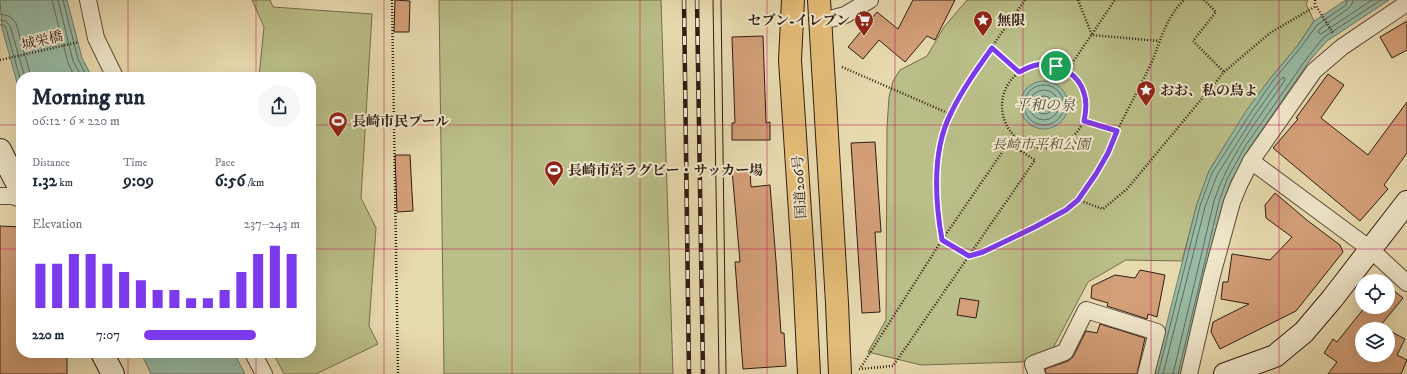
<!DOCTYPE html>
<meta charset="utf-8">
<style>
:root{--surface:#fff;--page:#f6f6f7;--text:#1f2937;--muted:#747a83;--accent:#7c3aed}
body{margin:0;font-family:"IM FELL DW Pica","Noto Serif JP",serif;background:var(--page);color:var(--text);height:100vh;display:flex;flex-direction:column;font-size:15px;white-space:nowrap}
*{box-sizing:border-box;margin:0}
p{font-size:13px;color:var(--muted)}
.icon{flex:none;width:22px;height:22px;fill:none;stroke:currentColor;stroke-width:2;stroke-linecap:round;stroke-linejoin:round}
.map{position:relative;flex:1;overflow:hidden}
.side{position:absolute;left:16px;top:72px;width:300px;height:286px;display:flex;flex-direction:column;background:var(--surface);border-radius:16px;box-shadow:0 4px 16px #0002}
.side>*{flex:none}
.tools{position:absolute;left:1355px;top:274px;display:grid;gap:8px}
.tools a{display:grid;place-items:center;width:40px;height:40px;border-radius:50%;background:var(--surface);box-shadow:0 4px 16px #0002;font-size:20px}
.pin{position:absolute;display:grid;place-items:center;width:34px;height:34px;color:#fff;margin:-17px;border:2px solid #fff;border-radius:50%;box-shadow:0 1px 4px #0007}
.round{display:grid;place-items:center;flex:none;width:42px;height:42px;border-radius:21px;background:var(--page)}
.headline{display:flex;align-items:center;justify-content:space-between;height:68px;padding:0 16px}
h1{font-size:22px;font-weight:700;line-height:30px}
.stats{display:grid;grid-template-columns:repeat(3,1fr);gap:6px;height:68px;padding:4px 16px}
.stats div{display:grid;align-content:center}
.stats b{font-size:17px;font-weight:700}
.stats small{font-size:11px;font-weight:400}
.stats p{font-size:11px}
.chart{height:112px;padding:8px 16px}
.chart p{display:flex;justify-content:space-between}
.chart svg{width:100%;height:72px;margin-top:4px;stroke:var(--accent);stroke-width:6}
ul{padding:0 16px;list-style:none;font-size:13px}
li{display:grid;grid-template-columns:64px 48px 1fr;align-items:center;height:30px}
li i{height:10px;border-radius:5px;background:var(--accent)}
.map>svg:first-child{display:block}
.green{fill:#babe88;stroke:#756d4e}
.water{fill:#98bba5;stroke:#6e7b6b}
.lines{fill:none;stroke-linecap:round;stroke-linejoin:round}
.shore{stroke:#646c5c;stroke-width:1}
.building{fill:#d39f78;stroke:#301c13}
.street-casing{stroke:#5e4c3a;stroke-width:18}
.secondary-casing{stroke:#301c13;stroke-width:24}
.highway-casing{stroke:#301c13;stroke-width:24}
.path{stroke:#301c13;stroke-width:2.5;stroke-dasharray:1 2;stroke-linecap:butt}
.street{stroke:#f0e7cb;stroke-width:16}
.secondary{stroke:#f0e7cb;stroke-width:22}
.highway{stroke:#e4bd78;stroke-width:22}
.tram{stroke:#301c13;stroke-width:1}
.rail-casing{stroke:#301c13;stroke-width:4.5}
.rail{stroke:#f0e7cb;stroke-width:3;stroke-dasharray:9;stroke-linecap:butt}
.route-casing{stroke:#fff;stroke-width:8}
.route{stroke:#7c3aed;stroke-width:5}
.grid{fill:none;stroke:#c2185b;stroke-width:1;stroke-opacity:0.55}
.labels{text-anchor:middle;stroke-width:4;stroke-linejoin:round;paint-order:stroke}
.poi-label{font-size:14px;font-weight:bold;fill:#301c13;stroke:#f0e7cb;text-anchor:start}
.street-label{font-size:14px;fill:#301c13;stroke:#f0e7cb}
.park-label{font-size:14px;font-style:italic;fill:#594d36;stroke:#f0e7cb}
.water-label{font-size:15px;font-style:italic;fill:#4f4c3f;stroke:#f0e7cb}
</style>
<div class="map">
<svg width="1407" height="374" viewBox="0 0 1407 374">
<rect width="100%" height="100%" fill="#e8daaf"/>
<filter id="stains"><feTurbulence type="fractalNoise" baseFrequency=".005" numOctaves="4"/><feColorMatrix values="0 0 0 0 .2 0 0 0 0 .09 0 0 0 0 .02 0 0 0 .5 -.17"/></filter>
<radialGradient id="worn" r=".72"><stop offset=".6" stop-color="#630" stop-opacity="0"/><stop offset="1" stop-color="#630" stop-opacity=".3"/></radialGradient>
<!-- green -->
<g class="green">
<path d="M252,0H270L273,7L372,14L361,198L376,228L369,326L378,344L316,374H284L273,353H311V77H259L264,27Z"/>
<path d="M439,0H661L673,374H444Z"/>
<path d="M967,0H1308L1306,4L1314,21L1298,45L1269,80L1227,142L1209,171L1197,204L1182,261L1126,260L1088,282L1052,350L1022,362L921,365L868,352L886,320L887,127L889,97L893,81L900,70L927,56L944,27Z"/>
</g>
<!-- water -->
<g class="water">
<path d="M0,0H67L82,58L92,77H21V97L2,28Z"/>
<path d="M1346,0H1389L1327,41L1310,60L1250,147L1231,181L1223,203L1181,374H1154L1197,204L1209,171L1246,111L1269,80L1298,45L1314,21Z"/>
<circle cx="1044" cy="105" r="24"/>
<path d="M141,353H234L245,374H151Z"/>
</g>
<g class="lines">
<!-- shore -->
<g class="shore">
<path d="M52,0L68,63L75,77"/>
<path d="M58,0L73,61L82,77"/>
<path d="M63,0L78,59L87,77"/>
<path d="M1353,0L1352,4L1349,8L1321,28L1318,31L1319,33L1321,34L1372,0"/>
<path d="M0,14L9,16L16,23L31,77"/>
<path d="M0,20L6,21L10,26L25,77"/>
<path d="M0,25H4L6,28L21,82"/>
<circle cx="1044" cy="105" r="20"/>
<circle cx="1044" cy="105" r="15"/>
<circle cx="1044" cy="105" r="9"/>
<path d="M1158,374L1200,206L1212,173L1250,114L1272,82L1301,47L1317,25L1346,5L1347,0"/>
<path d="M1163,374L1205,207L1217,175L1254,116L1276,85L1282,78L1284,77L1285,80C1258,119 1229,156 1214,201L1173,374"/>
<path d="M1178,374L1219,202L1227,179L1246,145L1307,58L1324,37L1381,0"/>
</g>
</g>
<!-- building -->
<g class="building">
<path d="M395,0L410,1L409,32H394Z"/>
<path d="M913,0H955L935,40L927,36L905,62L879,40L863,59L848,47L877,12L898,29Z"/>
<path d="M1407,21V50L1392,58L1380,37Z"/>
<path d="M763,36L766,123L770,122V140H732V123H735L732,37Z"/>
<path d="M1328,74L1344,85L1321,118L1368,155L1407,102V153L1384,185L1388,189L1360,221L1273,148L1298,119L1296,118Z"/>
<path d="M875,142L881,232H875L880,312L862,313L851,143Z"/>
<path d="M395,155H410L413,211L397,212Z"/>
<path d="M732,170H750L751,187L770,185L776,261L781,333H784L786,366L743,369L735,262H740Z"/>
<path d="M1275,193L1308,221L1340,245L1343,252L1296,311L1220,349L1211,332L1213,322L1249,304L1221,299L1223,282H1228L1232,254L1270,260L1292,237L1266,218L1265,205Z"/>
<path d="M0,226L21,227V353H67V374H0Z"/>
<path d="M1140,270L1165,275L1157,317L1148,314L1147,319L1107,306L1108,303L1091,298L1092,286L1115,275L1135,278Z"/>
<path d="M1388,286L1403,298L1380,326L1385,329H1362V355H1388V330L1405,339L1397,355L1407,360L1401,374H1328L1337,362L1324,353L1333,339L1337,342L1365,307H1388Z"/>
<path d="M960,298L979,301L976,318L957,315Z"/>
<path d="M1100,324L1145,338L1137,374H1046L1045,369L1068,361L1073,357L1086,331L1097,333Z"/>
</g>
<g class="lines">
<defs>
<g id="street">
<path d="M88,0L96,38L115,77"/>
<path d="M819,22L845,15L870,0"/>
<path d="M1251,161L1370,249L1407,283"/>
<path d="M0,196H12L21,199"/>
<path d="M253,353L264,374"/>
<path d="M1037,374L1033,364L1065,352L1086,310L1157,332L1146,374"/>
<path d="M1189,374L1212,275L1232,202L1239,185L1251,161L1314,71L1342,47L1407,3"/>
</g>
<g id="secondary">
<path d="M0,150L21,191"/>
<path d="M102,353L113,374"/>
<path d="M1225,374L1275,356L1304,332L1332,299L1407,202"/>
</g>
<g id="highway">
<path d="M793,0L790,60L804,273L809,374"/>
<path d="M819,0L837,303L840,374"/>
</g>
</defs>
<!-- street casing -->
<use href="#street" class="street-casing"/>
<!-- secondary casing -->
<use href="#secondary" class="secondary-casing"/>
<!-- highway casing -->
<use href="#highway" class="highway-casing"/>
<!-- path -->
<g class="path">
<path d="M392,0L398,374"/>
<path d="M1025,0C1004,30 982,59 964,91C957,103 949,115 945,128C932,163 936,204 942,240L969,256C982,252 995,246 1008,240C1029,230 1063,217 1079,200C1096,180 1107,155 1117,131C1128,109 1139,88 1150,66C1161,42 1164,20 1184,0"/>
<path d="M1078,0L1092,35L1159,41"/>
<path d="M1204,0L1216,12L1193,41L1224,72"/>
<path d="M1315,0V6"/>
<path d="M992,48L1019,72"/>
<path d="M0,60L79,42"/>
<circle cx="1044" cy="106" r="42"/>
<path d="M842,67L950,114"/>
<path d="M1067,71L1115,0"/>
<path d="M1084,121L1117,131"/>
<path d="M1078,200L1103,209L1127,189L1224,72L1270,33L1316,6L1333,33"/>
<path d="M861,367L942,240L1014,135"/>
<path d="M859,369L893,366L1035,160L1021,151L1025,144"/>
</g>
<!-- street -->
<use href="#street" class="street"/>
<!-- secondary -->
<use href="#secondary" class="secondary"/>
<!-- highway -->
<use href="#highway" class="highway"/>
<!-- tram -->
<g class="tram">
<path d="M713,0L719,374"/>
<path d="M721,0L726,374"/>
</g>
<defs>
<g id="rail">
<path d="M684,0L689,374"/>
<path d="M697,0L703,374"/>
</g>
</defs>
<!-- rail casing -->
<use href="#rail" class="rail-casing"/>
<!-- rail -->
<use href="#rail" class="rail"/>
</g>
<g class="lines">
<defs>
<path id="route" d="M992,48L1019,72C1027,68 1034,64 1043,64C1061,63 1079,76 1084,93C1087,102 1086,112 1084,121L1117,131L1108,153L1096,174L1078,200L1066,210L1035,227L983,252L969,256L942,240C935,200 932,150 951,113C962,90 977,69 992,48Z"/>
</defs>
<!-- route casing -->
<use href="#route" class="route-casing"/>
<!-- route -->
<use href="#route" class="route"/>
</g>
<!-- grid -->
<path class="grid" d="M128,0V77M256,0V77M384,0V374M512,0V374M640,0V374M767,0V374M895,0V374M1023,0V374M1151,0V374M1279,0V374M0,125H21M311,125H1407M0,249H21M311,249H1407M128,353V374M256,353V374"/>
<!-- icons -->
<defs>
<symbol id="supermarket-pin" viewBox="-11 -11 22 30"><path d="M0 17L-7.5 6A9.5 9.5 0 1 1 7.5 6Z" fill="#8f2418" stroke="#f0e7cb"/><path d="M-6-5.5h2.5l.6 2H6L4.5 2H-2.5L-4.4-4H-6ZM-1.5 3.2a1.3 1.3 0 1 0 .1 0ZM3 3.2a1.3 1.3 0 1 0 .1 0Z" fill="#fff"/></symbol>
<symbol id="sight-pin" viewBox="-11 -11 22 30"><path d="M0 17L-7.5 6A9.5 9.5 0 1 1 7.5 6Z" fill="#8f2418" stroke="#f0e7cb"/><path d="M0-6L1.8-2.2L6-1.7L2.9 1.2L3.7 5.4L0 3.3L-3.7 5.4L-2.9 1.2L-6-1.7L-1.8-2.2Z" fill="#fff"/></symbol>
<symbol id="stadium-pin" viewBox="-11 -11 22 30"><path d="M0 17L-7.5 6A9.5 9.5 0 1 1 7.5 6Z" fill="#8f2418" stroke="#f0e7cb"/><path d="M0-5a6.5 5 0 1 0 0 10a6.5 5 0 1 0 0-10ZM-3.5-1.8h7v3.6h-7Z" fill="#fff"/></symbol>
</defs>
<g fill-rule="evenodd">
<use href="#supermarket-pin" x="853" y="9" width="22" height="30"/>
<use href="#sight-pin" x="972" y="9" width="22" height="30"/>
<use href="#sight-pin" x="1135" y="79" width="22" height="30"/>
<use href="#stadium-pin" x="327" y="110" width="22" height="30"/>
<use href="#stadium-pin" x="543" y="159" width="22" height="30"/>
</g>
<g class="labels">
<!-- poi labels -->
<g class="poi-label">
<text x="850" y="25" text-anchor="end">セブン-イレブン</text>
<text x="997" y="25">無限</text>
<text x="1160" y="95">おお、私の鳥よ</text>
<text x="352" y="126">長崎市民プール</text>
<text x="568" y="175">長崎市営ラグビー・サッカー場</text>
</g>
<!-- street labels -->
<g class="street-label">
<text transform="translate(42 40) rotate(-13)" y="5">城栄橋</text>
<text transform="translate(799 187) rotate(-93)" y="5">国道206号</text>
</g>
<!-- park labels -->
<g class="park-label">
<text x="1041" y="149">長崎市平和公園</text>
</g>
<!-- water labels -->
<g class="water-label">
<text x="1045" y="110">平和の泉</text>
</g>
</g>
<rect width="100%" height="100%" filter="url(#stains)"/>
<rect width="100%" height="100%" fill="url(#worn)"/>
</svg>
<div class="tools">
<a><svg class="icon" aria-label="locate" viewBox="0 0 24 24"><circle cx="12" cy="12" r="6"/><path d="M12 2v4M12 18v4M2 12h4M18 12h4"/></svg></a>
<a><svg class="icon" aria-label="layers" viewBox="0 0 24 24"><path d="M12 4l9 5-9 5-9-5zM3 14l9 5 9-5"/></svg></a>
</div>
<div class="pin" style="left:1056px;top:66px;background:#1e9e55"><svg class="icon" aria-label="arrive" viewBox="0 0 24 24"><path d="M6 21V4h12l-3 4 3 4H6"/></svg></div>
<section class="side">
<div class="headline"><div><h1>Morning run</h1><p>06:12 · 6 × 220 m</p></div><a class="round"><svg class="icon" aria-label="share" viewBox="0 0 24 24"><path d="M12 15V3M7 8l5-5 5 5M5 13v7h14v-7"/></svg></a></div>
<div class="stats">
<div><p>Distance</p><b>1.32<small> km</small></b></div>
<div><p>Time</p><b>9:09</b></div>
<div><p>Pace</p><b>6:56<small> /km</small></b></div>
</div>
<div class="chart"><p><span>Elevation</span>237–243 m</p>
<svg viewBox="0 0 160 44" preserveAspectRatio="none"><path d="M5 44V17M15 44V17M25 44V11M35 44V11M45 44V17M55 44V22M65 44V27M75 44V33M85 44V33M95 44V38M105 44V38M115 44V33M125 44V22M135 44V11M145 44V6M155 44V11"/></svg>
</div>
<ul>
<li><b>220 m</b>7:07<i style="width:72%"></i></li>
</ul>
</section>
</div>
